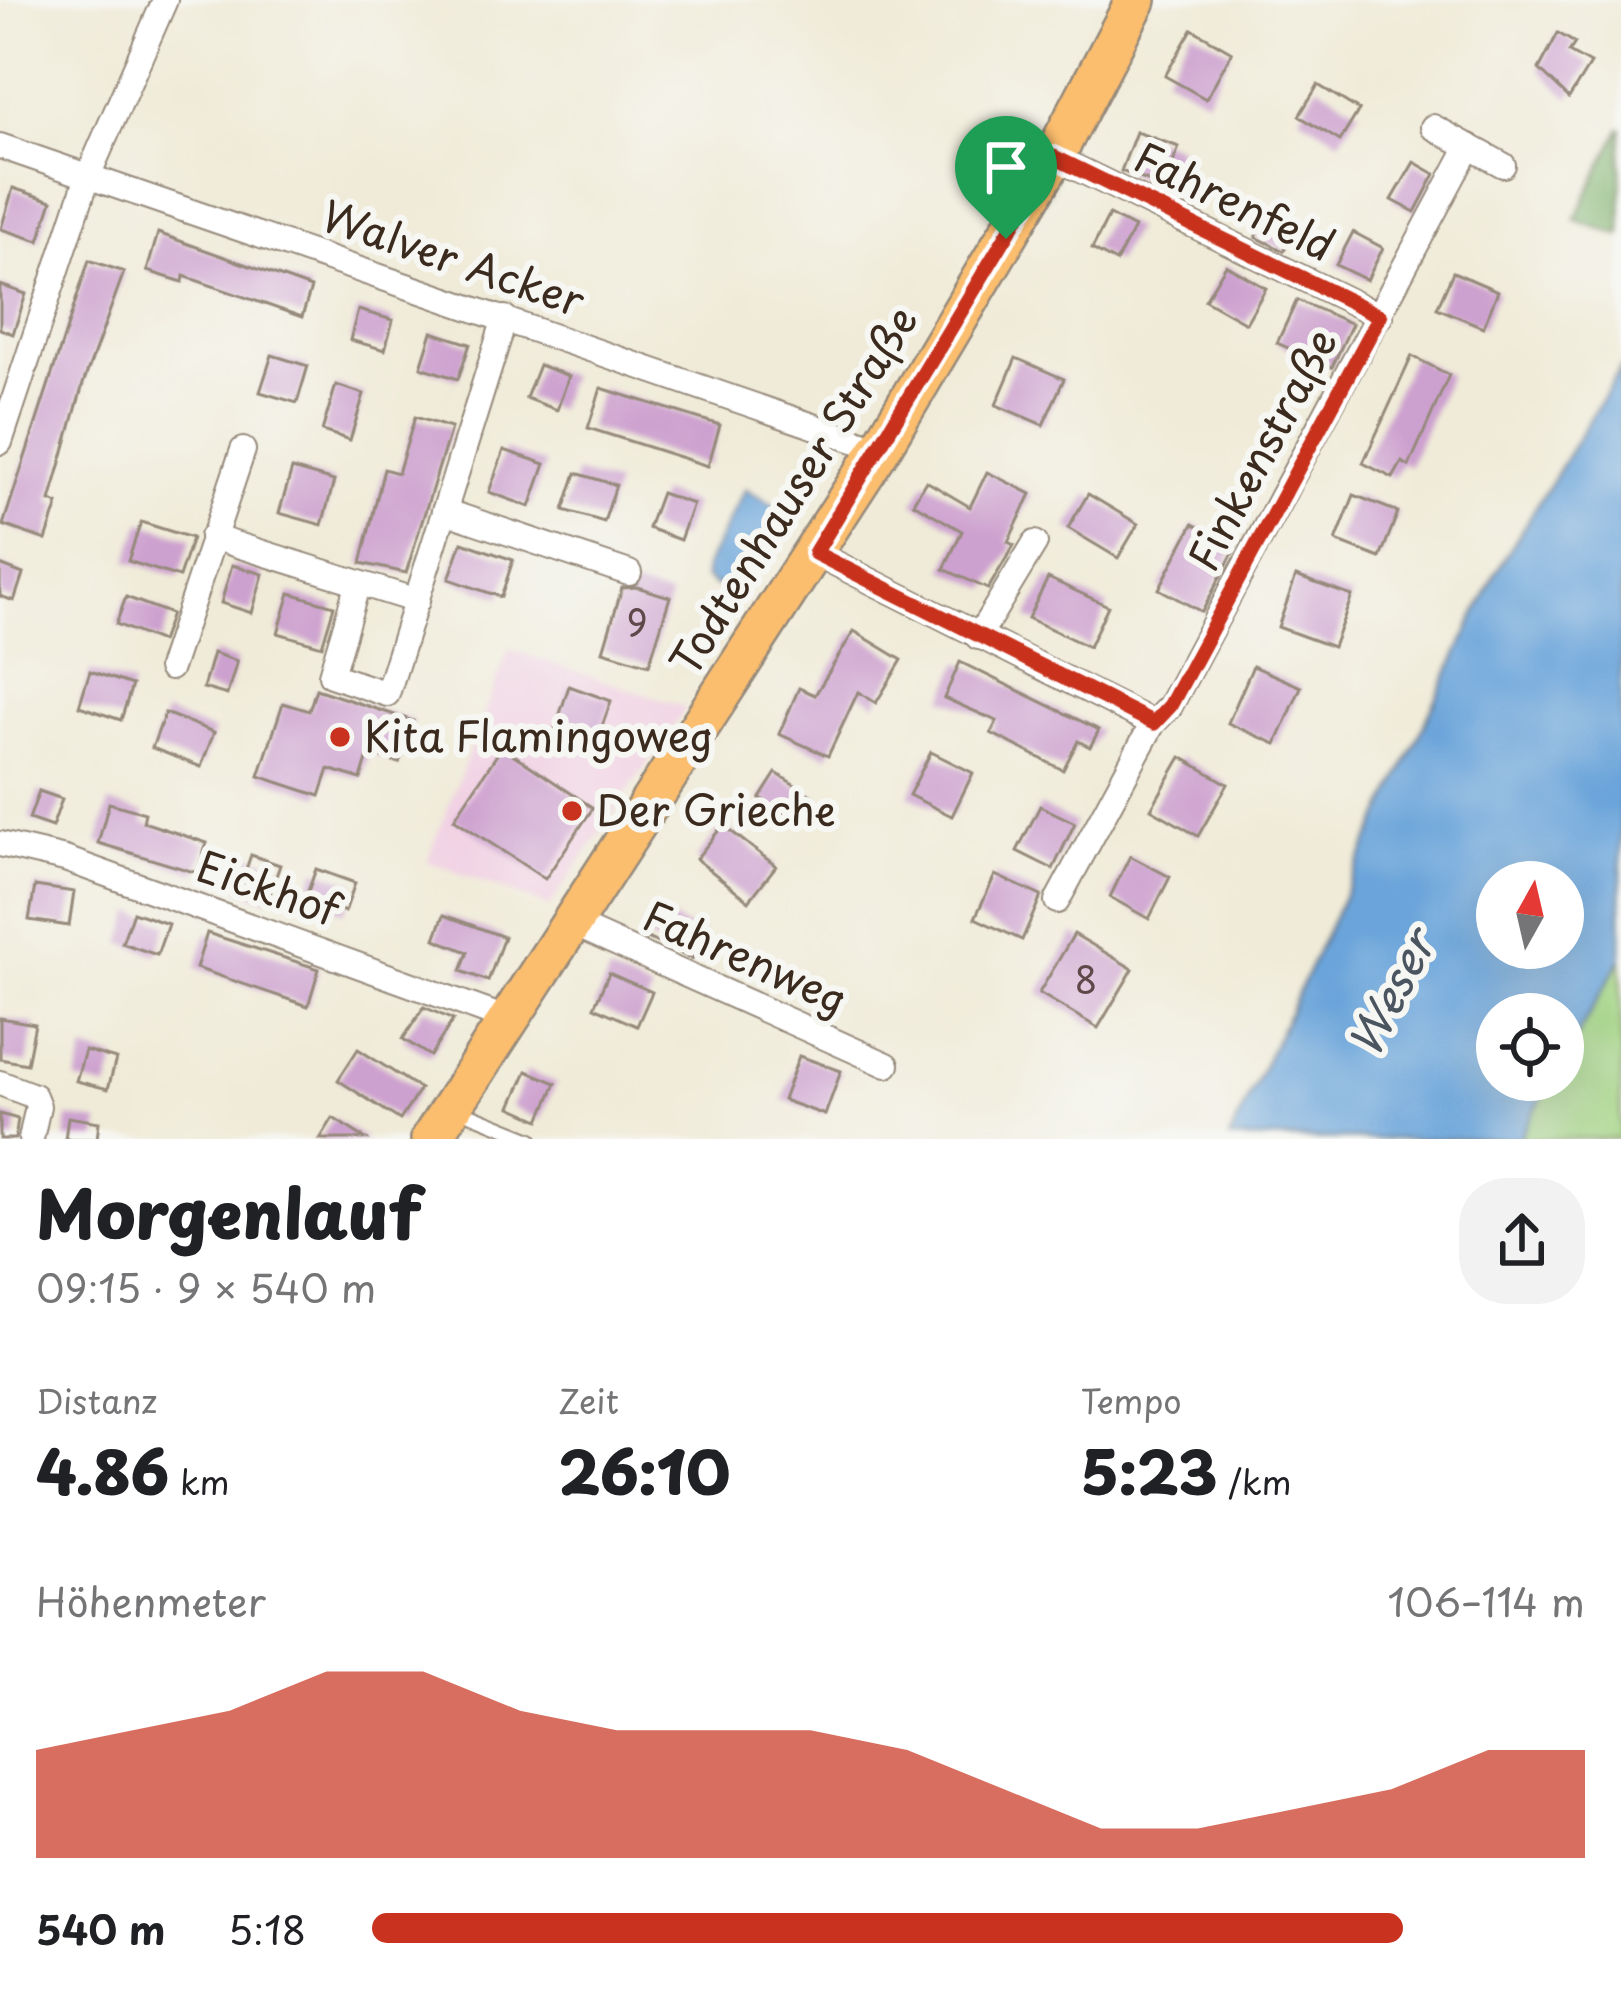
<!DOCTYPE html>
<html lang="de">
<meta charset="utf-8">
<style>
:root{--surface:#fff;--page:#f2f2f2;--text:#202124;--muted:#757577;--accent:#c8321e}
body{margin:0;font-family:"Playpen Sans",sans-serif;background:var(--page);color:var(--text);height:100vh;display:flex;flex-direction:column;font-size:45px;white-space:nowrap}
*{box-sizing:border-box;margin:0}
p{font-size:39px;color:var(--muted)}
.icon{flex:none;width:66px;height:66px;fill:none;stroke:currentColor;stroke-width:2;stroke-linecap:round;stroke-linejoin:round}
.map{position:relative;height:1139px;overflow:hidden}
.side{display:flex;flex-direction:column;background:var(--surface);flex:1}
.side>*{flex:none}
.needle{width:78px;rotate:8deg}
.tools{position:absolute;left:1476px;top:861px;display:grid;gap:24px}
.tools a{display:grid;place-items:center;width:108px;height:108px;border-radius:50%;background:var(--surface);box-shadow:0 12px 48px #0002;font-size:60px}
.pin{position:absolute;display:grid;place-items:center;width:102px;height:102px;color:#fff;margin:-123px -51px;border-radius:50% 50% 50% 0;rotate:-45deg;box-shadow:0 0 12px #0007}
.pin .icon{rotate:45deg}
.round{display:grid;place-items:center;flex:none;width:126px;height:126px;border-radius:48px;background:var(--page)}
.head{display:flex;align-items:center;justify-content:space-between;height:204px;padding:0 36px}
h1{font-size:66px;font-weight:800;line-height:90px}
.stats{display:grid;grid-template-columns:repeat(3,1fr);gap:18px;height:204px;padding:12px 36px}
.stats div{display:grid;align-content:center}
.stats b{font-size:60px;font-weight:800}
.stats small{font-size:33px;font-weight:400}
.stats p{font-size:33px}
.chart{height:336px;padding:24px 36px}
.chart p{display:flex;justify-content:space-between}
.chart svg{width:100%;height:216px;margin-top:12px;fill:var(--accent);opacity:.7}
ul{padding:0 36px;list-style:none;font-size:39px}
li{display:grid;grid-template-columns:192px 144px 1fr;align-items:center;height:90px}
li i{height:30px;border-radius:15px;background:var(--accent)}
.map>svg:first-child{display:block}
.built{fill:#f1d0e3}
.green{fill:#9fd180;stroke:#6d7e4f;stroke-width:3}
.forest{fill:#7fb36e;stroke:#5d6e46;stroke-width:3}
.water{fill:#6aa4da;stroke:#52677c;stroke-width:3;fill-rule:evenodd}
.building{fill:#cda1cf}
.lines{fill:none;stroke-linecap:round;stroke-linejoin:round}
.service-casing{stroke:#968a7b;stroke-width:16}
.minor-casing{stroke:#968a7b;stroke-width:28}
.primary-casing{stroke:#968a7b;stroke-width:44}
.service{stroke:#fff;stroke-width:12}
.minor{stroke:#fff;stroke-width:24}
.primary{stroke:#fbbd6e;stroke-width:39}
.route-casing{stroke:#fff;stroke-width:24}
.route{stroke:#c8321e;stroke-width:15}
.poi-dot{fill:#c8321e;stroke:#f6f6f2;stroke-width:4.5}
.labels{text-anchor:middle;stroke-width:12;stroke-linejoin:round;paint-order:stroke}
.number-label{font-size:36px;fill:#60484a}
.street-label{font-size:42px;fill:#3b2a1e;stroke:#f6f6f2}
.poi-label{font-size:42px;fill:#3b2a1e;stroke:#f6f6f2;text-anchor:start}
.water-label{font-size:45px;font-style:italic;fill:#4b5560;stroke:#f6f6f2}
</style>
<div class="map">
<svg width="1621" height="1139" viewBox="0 0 1621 1139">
<rect width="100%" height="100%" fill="#f6f6f2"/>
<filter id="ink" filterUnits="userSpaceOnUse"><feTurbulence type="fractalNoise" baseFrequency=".00833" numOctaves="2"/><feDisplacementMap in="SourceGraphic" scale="24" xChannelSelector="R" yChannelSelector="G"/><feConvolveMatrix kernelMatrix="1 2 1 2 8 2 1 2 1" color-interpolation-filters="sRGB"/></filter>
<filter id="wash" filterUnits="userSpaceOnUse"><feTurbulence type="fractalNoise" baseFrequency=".004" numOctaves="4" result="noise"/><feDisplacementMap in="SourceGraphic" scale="48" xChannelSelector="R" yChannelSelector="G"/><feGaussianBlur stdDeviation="2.7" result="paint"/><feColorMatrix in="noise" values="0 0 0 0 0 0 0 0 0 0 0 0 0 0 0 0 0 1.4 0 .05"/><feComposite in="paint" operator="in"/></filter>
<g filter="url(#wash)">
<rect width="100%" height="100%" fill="#f0ebd8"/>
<!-- built -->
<path class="built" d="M509,649L686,708L549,907L427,861Z"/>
<!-- green -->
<path class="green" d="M1621,958V1139H1519L1552,1080H1563V1061Z"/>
<!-- forest -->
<path class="forest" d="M1621,127V236L1575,220Z"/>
<!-- water -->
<g class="water">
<path d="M1621,368V958L1563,1061V1014H1497V1080H1552L1519,1139H1229L1496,572ZM1497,882H1563V948H1497Z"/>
<path d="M745,489L786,512L736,585L715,586L705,578V568Z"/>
</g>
<g id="blocks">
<!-- building -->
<g class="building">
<path d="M1192,29L1232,52L1206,99L1165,76Z"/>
<path d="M1558,33L1575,43L1569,52L1590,64L1569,98L1539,69Z"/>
<path d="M1318,85L1359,110L1340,141L1299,116Z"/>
<path d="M1136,132L1179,147L1164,187L1121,171Z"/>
<path d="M1414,162L1435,174L1415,212L1392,200Z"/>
<path d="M13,188L52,201L39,241L1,229Z"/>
<path d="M1109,215L1134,228L1116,262L1092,249Z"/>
<path d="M1266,218L1293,232L1284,251L1256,237Z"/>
<path d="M1353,232L1383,248L1367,280L1336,265Z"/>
<path d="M158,233L311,288L302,317L184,276L183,282L147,271Z"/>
<path d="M89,260L124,272L83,384L50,501L58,504L46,540L3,525Z"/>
<path d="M1226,265L1266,288L1246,323L1205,300Z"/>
<path d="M1453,272L1498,291L1483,327L1437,308Z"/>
<path d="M0,285L26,294L13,334L0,329Z"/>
<path d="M1297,300L1352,324L1332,367L1277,343Z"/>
<path d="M358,310L393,320L385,350L350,340Z"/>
<path d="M432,332L470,344L458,379L421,367Z"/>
<path d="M272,355L308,366L297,403L260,392Z"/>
<path d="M1412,356L1449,375L1409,466L1402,462L1393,478L1363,463Z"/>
<path d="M1016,358L1064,379L1043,425L996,405Z"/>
<path d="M539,365L569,376L557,410L526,398Z"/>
<path d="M336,385L364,394L350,440L322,431Z"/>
<path d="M601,388L720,425L708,466L588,428Z"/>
<path d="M415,417L451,428L406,573L361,563L384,469L398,473Z"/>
<path d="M504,450L545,464L530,507L489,492Z"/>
<path d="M292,469L334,481L322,525L279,513Z"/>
<path d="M987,472L1031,494L1008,542L1014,545L988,589L944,569L962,531L913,503L926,481L970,507Z"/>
<path d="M576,473L616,485L604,522L564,510Z"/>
<path d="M661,493L693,504L680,540L648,528Z"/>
<path d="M1088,494L1138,524L1118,558L1068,528Z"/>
<path d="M1354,495L1398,512L1380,558L1336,541Z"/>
<path d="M141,522L192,538L179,577L128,561Z"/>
<path d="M1193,524L1236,547L1202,612L1159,589Z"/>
<path d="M462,542L513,560L501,597L449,579Z"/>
<path d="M0,565L23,574L14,601L0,596Z"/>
<path d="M232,565L263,574L252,613L221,603Z"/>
<path d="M1296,576L1352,596L1333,647L1278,627Z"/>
<path d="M1048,578L1108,606L1089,647L1028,618Z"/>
<path d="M637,587L670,597L649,665L603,651L622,588Z"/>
<path d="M290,593L334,606L322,646L278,633Z"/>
<path d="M126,597L171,614L161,642L116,624Z"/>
<path d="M854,631L902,660L876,703L858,692L828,756L779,734L799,688L815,695Z"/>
<path d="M213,653L237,661L227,695L203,688Z"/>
<path d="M960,662L1099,730L1090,747L1078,741L1063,770L991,733L997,721L944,698Z"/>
<path d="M1253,666L1301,687L1276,744L1228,723Z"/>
<path d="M90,671L132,685L121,720L79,706Z"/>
<path d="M569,686L611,701L595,746L554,732Z"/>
<path d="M316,689L413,721L399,763L369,753L361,779L329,769L320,796L259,776L283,703L309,711Z"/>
<path d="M165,713L214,732L201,767L152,748Z"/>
<path d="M502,747L593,808L545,879L454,819Z"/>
<path d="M931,752L973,773L952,816L909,795Z"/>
<path d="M1181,757L1228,784L1198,836L1151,809Z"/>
<path d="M776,773L814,797L798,822L760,798Z"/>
<path d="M39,791L62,799L52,827L29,819Z"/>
<path d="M109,803L145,813L143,822L207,843L197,873L98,843Z"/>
<path d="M1040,806L1075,823L1053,869L1017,851Z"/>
<path d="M723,825L776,866L749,901L696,859Z"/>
<path d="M251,855L280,865L268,899L239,889Z"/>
<path d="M1130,856L1170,877L1149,919L1110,897Z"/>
<path d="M316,869L355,883L345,912L306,897Z"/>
<path d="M995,875L1041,896L1022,940L975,918Z"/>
<path d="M35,886L74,892L69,926L29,920Z"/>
<path d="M654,909L704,937L692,959L639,934Z"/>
<path d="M133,912L168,924L157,955L122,943Z"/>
<path d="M444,915L504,937L488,981L461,971L468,952L435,939Z"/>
<path d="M207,933L319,969L308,1006L196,968Z"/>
<path d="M1074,934L1133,969L1098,1028L1039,993Z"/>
<path d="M609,973L652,992L637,1026L594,1007Z"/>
<path d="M424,1007L453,1020L430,1056L403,1039Z"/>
<path d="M0,1018L35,1024L27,1064L0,1059Z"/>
<path d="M358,1049L420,1089L400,1120L338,1080Z"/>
<path d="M85,1050L116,1059L108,1089L76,1081Z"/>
<path d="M799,1056L841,1071L825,1115L783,1100Z"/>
<path d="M527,1071L556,1083L540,1120L511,1107Z"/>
<path d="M0,1114L18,1119L15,1139H0Z"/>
<path d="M68,1117L99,1122L97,1139H65Z"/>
<path d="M333,1118L366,1139H320Z"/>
</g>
</g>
</g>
<g filter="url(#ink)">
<use href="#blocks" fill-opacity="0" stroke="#968a7b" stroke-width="3"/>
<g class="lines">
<defs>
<path id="service" d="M455,1108L532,1139"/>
<g id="minor">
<path d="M1433,127L1503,165"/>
<path d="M0,146L880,449"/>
<path d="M1054,157L1380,316"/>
<path d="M0,442L88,176L165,0"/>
<path d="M444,511L629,573"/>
<path d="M212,537L417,601"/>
<path d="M815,553L1153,723"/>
<path d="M358,583L331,675L387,694L505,318"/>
<path d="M978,637L1035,543"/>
<path d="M170,668L243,450"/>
<path d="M0,844L65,859L506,1019"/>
<path d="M1057,901L1153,723L1170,706L1469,146"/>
<path d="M571,923L887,1065"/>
<path d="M0,1083L34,1096L38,1106L31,1139"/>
</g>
<path id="primary" d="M431,1139L880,449L1054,157L1136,0"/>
</defs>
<!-- service casing -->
<use href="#service" class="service-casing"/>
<!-- minor casing -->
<use href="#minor" class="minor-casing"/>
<!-- primary casing -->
<use href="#primary" class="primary-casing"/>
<!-- service -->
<use href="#service" class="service"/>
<!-- minor -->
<use href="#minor" class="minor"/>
<!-- primary -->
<use href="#primary" class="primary"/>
</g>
</g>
<g class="lines" filter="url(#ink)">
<defs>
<path id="route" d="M1054,157L1380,316L1170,706L1154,723L815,553Z"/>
</defs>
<!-- route casing -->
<use href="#route" class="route-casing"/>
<!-- route -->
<use href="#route" class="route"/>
</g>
<!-- markers -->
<g class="poi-dot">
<circle cx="340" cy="737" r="12"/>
<circle cx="572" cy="811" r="12"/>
</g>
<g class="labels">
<!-- number labels -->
<g class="number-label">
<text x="637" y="637">9</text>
<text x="1086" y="994">8</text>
</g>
<!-- street labels -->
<g class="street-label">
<text transform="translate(1234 202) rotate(26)" y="15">Fahrenfeld</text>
<text transform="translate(453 259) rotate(19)" y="15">Walver Acker</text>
<text transform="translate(1263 450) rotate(-62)" y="15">Finkenstraße</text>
<text transform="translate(794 491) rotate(-58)" y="15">Todtenhauser Straße</text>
<text transform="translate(268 889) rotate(19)" y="15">Eickhof</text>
<text transform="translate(745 958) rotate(24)" y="15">Fahrenweg</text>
</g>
<!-- poi labels -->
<g class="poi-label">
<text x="364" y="752">Kita Flamingoweg</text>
<text x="596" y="826">Der Grieche</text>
</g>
<!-- water labels -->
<g class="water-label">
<text transform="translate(1392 994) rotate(-63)" y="16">Weser</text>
</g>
</g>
</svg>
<div class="tools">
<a><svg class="needle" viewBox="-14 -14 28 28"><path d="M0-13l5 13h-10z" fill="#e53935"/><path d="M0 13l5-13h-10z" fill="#757577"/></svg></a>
<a><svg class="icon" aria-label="locate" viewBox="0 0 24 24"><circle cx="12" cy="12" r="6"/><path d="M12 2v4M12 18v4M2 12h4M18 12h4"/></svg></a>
</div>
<div class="pin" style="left:1006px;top:239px;background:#1e9e55"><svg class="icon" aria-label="arrive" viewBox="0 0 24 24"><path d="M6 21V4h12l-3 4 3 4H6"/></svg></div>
</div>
<section class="side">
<div class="head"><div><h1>Morgenlauf</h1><p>09:15 · 9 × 540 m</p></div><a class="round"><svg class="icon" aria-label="share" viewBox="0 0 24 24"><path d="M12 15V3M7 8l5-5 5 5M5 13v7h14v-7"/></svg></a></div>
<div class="stats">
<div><p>Distanz</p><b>4.86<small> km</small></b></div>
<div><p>Zeit</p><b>26:10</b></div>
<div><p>Tempo</p><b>5:23<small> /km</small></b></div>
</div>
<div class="chart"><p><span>Höhenmeter</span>106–114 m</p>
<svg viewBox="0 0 160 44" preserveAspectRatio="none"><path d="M0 44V22L10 18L20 14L30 6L40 6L50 14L60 18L70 18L80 18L90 22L100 30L110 38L120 38L130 34L140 30L150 22L160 22V44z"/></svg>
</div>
<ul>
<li><b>540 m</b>5:18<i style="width:85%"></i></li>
</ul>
</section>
